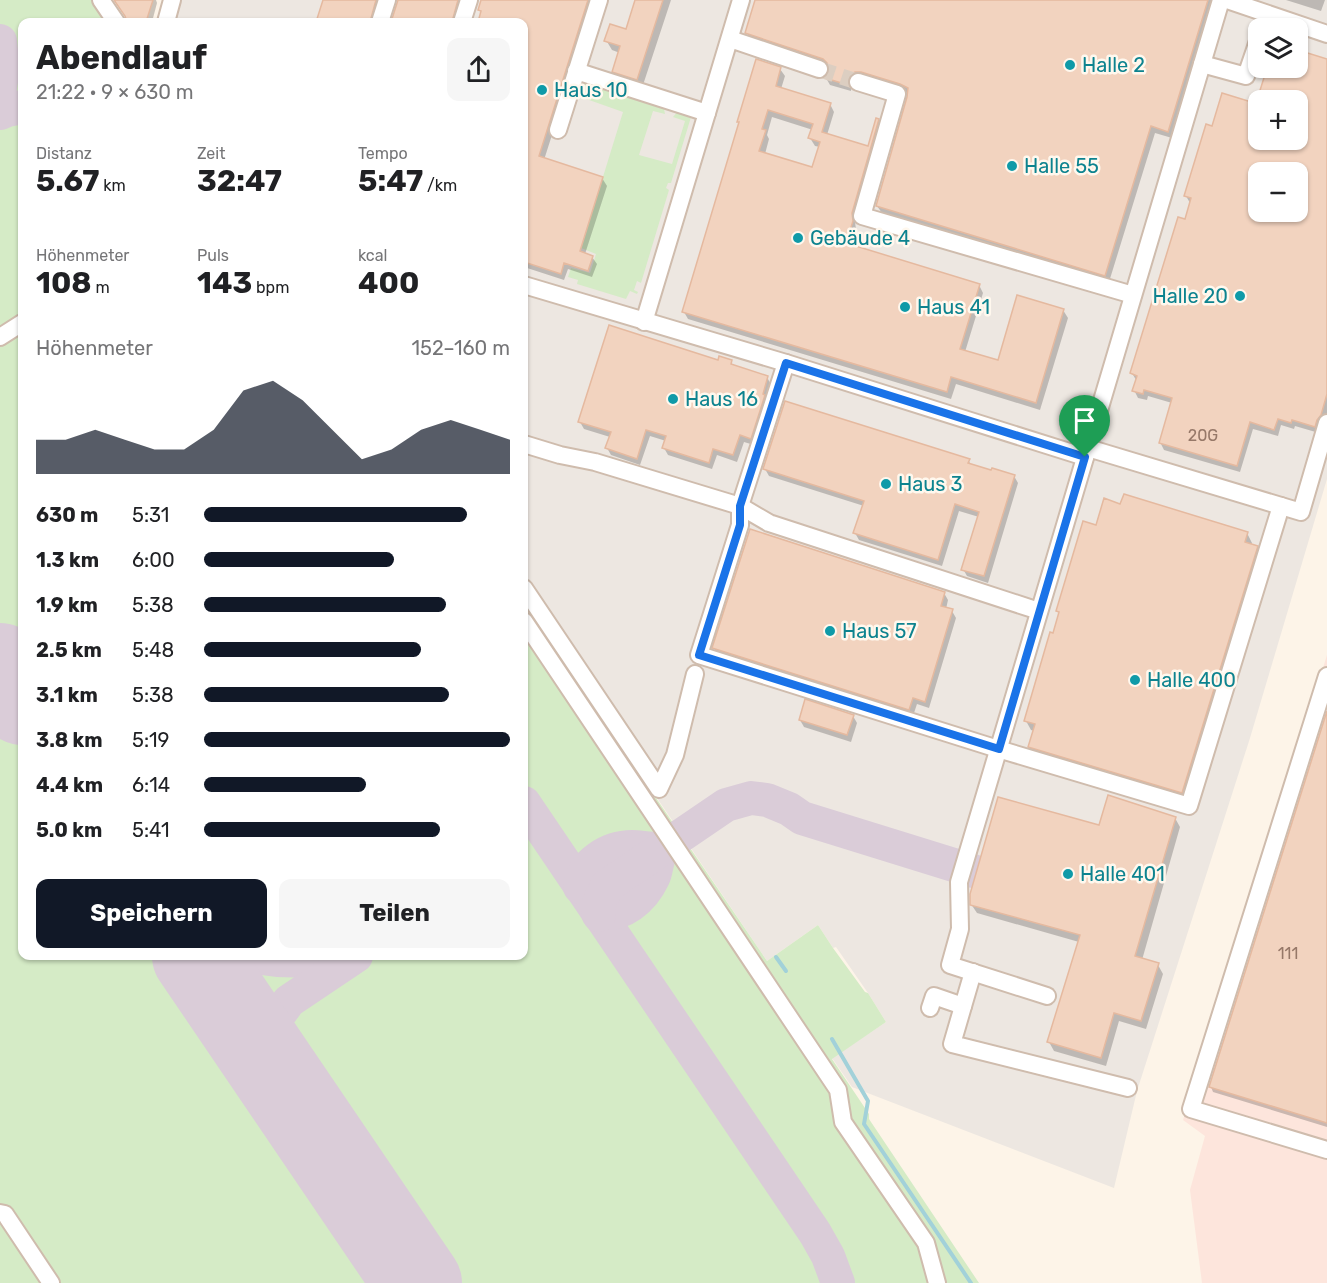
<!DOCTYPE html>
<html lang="de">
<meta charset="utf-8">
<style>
:root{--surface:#fff;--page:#f6f6f6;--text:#202124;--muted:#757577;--accent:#111827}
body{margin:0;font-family:Rubik,sans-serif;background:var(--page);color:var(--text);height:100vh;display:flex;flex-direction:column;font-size:22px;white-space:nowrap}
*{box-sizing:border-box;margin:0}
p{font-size:20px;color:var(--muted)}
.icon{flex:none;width:33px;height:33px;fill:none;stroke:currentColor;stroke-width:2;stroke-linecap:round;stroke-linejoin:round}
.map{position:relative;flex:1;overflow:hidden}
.drawer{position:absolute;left:18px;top:18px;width:510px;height:942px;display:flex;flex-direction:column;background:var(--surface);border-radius:12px;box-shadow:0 2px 4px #0004}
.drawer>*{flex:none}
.buttons{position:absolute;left:1248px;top:18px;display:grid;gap:12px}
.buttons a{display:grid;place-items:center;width:60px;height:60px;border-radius:12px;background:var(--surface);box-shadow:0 2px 4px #0004;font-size:30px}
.pin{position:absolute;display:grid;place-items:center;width:51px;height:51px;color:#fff;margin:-62px -26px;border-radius:50% 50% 50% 0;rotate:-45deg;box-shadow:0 0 6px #0007}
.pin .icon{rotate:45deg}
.round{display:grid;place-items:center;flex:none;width:63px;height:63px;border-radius:12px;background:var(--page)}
.head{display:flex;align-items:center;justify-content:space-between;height:102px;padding:0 18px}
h1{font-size:33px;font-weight:700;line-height:45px}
.stats{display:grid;grid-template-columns:repeat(3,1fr);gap:9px;height:102px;padding:6px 18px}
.stats div{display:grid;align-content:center}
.stats b{font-size:30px;font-weight:700}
.stats small{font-size:16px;font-weight:400}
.stats p{font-size:16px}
.chart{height:168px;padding:12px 18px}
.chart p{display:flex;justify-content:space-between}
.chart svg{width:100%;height:108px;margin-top:6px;fill:var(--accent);opacity:.7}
.action{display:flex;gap:12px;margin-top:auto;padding:12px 18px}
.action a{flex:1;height:69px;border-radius:12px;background:var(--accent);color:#fff;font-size:24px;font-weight:700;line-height:69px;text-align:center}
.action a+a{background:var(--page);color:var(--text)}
ul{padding:0 18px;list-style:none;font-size:20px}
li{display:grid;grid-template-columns:96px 72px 1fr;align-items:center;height:45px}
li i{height:15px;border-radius:8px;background:var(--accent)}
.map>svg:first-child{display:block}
.commercial{fill:#fde5dc}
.industrial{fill:#ede7e1;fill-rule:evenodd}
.green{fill:#d5ebc6}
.shadow{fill:#0003;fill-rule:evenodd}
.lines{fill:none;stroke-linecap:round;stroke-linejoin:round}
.stream{stroke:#a2d1d9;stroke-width:4}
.taxiway{stroke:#daccd8;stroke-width:34}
.runway{stroke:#daccd8;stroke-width:88}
.building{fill:#f2d3bf;stroke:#e5b99f;stroke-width:1.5;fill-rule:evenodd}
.minor-tunnel{stroke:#dccec1;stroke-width:16;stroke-dasharray:16 8;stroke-linecap:butt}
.minor-casing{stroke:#cfbcad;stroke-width:20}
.minor{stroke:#fff;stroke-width:16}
.route-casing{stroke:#fff;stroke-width:12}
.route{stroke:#1a73e8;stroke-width:8}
.culture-dot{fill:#0f9aa8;stroke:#fff8ee;stroke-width:2}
.labels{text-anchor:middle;stroke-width:5;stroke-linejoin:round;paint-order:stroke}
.number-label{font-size:16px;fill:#967868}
.culture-label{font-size:20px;fill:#0d838f;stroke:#fff8ee;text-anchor:start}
</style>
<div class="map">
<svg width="1327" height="1283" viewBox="0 0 1327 1283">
<rect width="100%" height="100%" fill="#fdf4e8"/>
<!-- commercial -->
<path class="commercial" d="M1327,655V1283H1202L1190,1190L1205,1136L1183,1120Z"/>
<!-- industrial -->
<path class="industrial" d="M166,0H1327V479L1250,738L1137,1091L1114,1188L852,1087L832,1058L886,1022L868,993L836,947L833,948L818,925L767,961L524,601V22H160ZM1258,28H1298V68H1258ZM1258,100H1298V140H1258ZM1258,172H1298V212H1258Z"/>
<!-- green -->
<g class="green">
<path d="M0,0H110L126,22H22V956H524V604L767,961L818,925L833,948L865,992L868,993L886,1022L832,1059L869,1114V1119L979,1283H0Z"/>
<path d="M582,81L663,104L665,114L653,111L639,155L672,164L685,121L673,117L680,109L689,113L691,117L671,183H668L666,188L669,190L641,283L637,281L634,290L638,292L637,294L630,291L626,299L577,284L578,280L568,277L571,268L590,273L596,254L581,248L623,112L575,95Z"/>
</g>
<!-- shadow -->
<g class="shadow">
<path d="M114,0H156L157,3L152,22H129Z"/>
<path d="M325,0H381L375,22H318Z"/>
<path d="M399,0H466L457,22H392Z"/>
<path d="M483,0H595L544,160L602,178L607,186L585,254L592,257L597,264L592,277L568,269L564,280L524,267V22H479L482,14L480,10Z"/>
<path d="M637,0H671L642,88L619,81L614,71L620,53L612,50L606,40L627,31Z"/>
<path d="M757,0H1214L1172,138L1155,133L1109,282L882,213L877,206L909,93L865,79L854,82L851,87V91L830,85L826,78L830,74L831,68L828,66L751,40L747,33Z"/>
<path d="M1286,0H1325L1321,11Z"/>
<path d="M1298,51L1327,61V413L1319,433L1295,426L1294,429L1281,425L1278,436L1253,429L1240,472L1164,450L1160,442L1172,403L1148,396L1147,400L1138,398L1134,390L1136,380L1132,373L1187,221L1190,203L1186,196L1213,128L1257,105L1258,101V140H1298V100H1259L1269,68H1298ZM1258,172H1298V212H1258Z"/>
<path d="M780,69L785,76L781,89L830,104L834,112L827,135L869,148L878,120L882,128L855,222L856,229L851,246L979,285L983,293L965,352L999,362L1063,310L1068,318L1040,410L956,384L951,399L688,319L684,312ZM772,117L813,130L810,138L815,146L820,147L813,169L765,154L769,139L767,135Z"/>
<path d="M719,362H731L734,367L767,377L771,385L754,445L744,442L737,462L717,455L712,469L668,455L664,448L666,441L650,436L640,465L611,455L607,448L610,437L584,429L580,422Z"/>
<path d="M969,461L971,466L1014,476L1018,483L988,583L967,576L963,569L979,517L959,511L942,566L859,540L855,533L864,506L769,476L765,469Z"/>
<path d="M1121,505L1247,533L1252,543L1251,546L1257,547L1262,557L1187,802L1035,756L1029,747L1034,731L1031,730L1026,721L1060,615L1058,611L1097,527Z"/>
<path d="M944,593L948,600L946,609L952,611L956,618L929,708L917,704L913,716L718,655L714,648Z"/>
<path d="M853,716L857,723L851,742L804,727L800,720Z"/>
<path d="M1327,716V1127L1213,1092L1211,1087Z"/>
<path d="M1175,818L1180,827L1142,960L1158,965L1163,974L1146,1029L1119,1021L1106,1066L1054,1051L1049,1042L1079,942L977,913L971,904L1100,827Z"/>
</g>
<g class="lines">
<!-- stream -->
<g class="stream">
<path d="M776,957L786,971"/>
<path d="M832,1039L868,1101L864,1124L971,1283"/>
</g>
<!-- taxiway -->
<g class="taxiway">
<path d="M0,41L3,68L0,88"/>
<path d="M0,113L7,110L22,107"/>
<path d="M524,803L815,1233L828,1256L838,1283"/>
<path d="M580,887C582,863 609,847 632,847C643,847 653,851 664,847"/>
<path d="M598,913C623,917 643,899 653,878C656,872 656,866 658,860C659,855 662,851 664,847"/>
<path d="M599,915L598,905L607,886L726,805L751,798L767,800L789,809L802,818L973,871"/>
<path d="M251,956C280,962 308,962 338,956"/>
<path d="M283,1084L274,1063L269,1045L272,1027L278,1016L289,1001L356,956"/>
</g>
<!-- runway -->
<g class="runway">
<path d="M0,667L22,701"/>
<path d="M196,956L418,1283"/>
</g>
</g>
<!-- building -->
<g class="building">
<path d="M114,0H153L146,22H127L125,16Z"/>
<path d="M323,0H376L370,22H316Z"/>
<path d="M398,0H458L452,22H391Z"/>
<path d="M481,0H588L539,156L603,177L580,251L593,256L588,271L564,263L561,274L524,262V22H478L481,11L478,10Z"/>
<path d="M635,0H663L637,80L612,72L620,46L604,41L610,24L626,29Z"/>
<path d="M755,0H1208L1168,132L1151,126L1105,276L876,206L907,97L908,88L900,84L861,72H855L850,75L848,79V85L825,78L829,73V68L827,63L823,59L745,33Z"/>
<path d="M1298,50L1327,59V394L1321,415L1317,420L1315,427L1292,420L1291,423L1278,419L1274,430L1250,422L1237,466L1159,443L1172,398L1144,390L1143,394L1132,391L1137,376L1130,373L1178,217L1185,219L1191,198L1184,196L1206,124L1212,126L1222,93L1258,104V140H1298V100H1257L1267,68H1298ZM1258,172H1298V212H1258Z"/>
<path d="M756,59L781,67L776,86L831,103L822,132L868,146L876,118L879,119L852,213L853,221L846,243L980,284L960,349L998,360L1017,295L1064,309L1036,403L951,377L947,392L682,312L739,122H737ZM768,110L813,124L808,138L820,142L812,167L759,151L766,130L762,129Z"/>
<path d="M609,325L718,360L719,356L732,360L731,364L768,376L763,394L765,395L751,439L740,435L733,455L713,449L709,463L662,448L666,436L646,430L637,459L605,448L611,432L578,422Z"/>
<path d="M785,401L970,459L968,463L991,470L992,468L1015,475L984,576L961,570L979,512L955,504L938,560L853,533L864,501L763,469Z"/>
<path d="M1124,494L1248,532L1245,542L1258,546L1182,793L1028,747L1035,724L1024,721L1050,632L1053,633L1059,612L1056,611L1083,521L1096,525L1104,498L1120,504Z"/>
<path d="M750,529L945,592L941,606L953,609L925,702L913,698L909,710L712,648Z"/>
<path d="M805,699L854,715L847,735L799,720Z"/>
<path d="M1327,711V1123L1209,1087Z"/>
<path d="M1108,795L1176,817L1135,956L1159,963L1141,1021L1114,1013L1101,1058L1047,1042L1080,935L970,905V894L998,797L1099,825Z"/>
</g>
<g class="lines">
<!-- minor-tunnel -->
<path class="minor-tunnel" d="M819,69L858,82"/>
<defs>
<g id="minor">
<path d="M101,0L116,22"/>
<path d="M1227,0L1327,34"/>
<path d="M166,22L172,0"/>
<path d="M380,22L387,0"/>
<path d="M462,22L469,0"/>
<path d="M730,39L819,69"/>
<path d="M1202,64L1246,76L1258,41"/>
<path d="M576,71L707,113"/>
<path d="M858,82L897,94L862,216L1133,295"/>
<path d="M558,130L599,0"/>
<path d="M524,285L786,363L1085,457"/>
<path d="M644,322L741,0"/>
<path d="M0,337L22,323"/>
<path d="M786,363L740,506V525L699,655L998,749L1189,806L1281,506"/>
<path d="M524,444L560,455L595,462L740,506L769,523L1039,611"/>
<path d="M1088,448L1301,512L1327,423"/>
<path d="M524,588L659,789L675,755L695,674"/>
<path d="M524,621L838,1090L843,1122L926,1243L937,1283"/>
<path d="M1327,676L1191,1109L1327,1150"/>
<path d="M973,972L952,1044L1128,1088"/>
<path d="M1047,996L950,965L960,929L959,882L1221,0"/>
<path d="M930,1008L934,996L963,1006"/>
<path d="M0,1213L5,1214L51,1283"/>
</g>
</defs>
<!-- minor casing -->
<use href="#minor" class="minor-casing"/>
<!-- minor -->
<use href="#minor" class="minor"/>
</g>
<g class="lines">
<defs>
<path id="route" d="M786,363L1085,457L999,749L699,655L740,525V506Z"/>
</defs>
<!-- route casing -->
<use href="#route" class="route-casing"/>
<!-- route -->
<use href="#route" class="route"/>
</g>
<!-- markers -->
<g class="culture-dot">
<circle cx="1070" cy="65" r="6"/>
<circle cx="542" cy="90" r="6"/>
<circle cx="1012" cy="166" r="6"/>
<circle cx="798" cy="238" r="6"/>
<circle cx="1240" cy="296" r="6"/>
<circle cx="905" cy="307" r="6"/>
<circle cx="673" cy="399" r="6"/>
<circle cx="886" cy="484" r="6"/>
<circle cx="830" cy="631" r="6"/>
<circle cx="1135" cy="680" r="6"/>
<circle cx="1068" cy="874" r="6"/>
</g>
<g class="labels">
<!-- number labels -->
<g class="number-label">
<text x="1203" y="441">20G</text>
<text x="1288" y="959">111</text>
</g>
<!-- culture labels -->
<g class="culture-label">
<text x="1082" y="72">Halle 2</text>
<text x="554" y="97">Haus 10</text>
<text x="1024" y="173">Halle 55</text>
<text x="810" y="245">Gebäude 4</text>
<text x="1228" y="303" text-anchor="end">Halle 20</text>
<text x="917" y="314">Haus 41</text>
<text x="685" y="406">Haus 16</text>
<text x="898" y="491">Haus 3</text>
<text x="842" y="638">Haus 57</text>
<text x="1147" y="687">Halle 400</text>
<text x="1080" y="881">Halle 401</text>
</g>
</g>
</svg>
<div class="buttons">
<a><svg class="icon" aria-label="layers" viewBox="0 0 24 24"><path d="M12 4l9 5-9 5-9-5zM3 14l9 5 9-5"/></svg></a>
<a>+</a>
<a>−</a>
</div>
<div class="pin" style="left:1085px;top:457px;background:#1e9e55"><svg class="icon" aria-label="arrive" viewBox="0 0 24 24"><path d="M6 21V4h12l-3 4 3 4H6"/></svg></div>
<section class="drawer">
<div class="head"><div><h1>Abendlauf</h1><p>21:22 · 9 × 630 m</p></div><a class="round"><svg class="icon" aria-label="share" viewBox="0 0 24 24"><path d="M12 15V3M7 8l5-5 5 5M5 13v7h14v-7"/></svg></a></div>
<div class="stats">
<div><p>Distanz</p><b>5.67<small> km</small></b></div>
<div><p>Zeit</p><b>32:47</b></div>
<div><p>Tempo</p><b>5:47<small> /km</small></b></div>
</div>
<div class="stats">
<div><p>Höhenmeter</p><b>108<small> m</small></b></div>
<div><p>Puls</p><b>143<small> bpm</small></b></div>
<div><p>kcal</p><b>400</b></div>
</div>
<div class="chart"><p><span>Höhenmeter</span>152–160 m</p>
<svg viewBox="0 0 160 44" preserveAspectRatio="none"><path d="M0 44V30L10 30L20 26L30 30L40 34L50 34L60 26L70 10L80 6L90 14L100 26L110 38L120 34L130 26L140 22L150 26L160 30V44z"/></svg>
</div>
<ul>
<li><b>630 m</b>5:31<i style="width:86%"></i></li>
<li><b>1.3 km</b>6:00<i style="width:62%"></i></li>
<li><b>1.9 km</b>5:38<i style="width:79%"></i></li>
<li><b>2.5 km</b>5:48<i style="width:71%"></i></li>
<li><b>3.1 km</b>5:38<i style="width:80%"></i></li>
<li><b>3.8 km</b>5:19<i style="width:100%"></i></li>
<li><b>4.4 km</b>6:14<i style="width:53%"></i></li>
<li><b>5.0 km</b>5:41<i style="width:77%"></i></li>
</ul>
<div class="action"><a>Speichern</a><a>Teilen</a></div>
</section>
</div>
